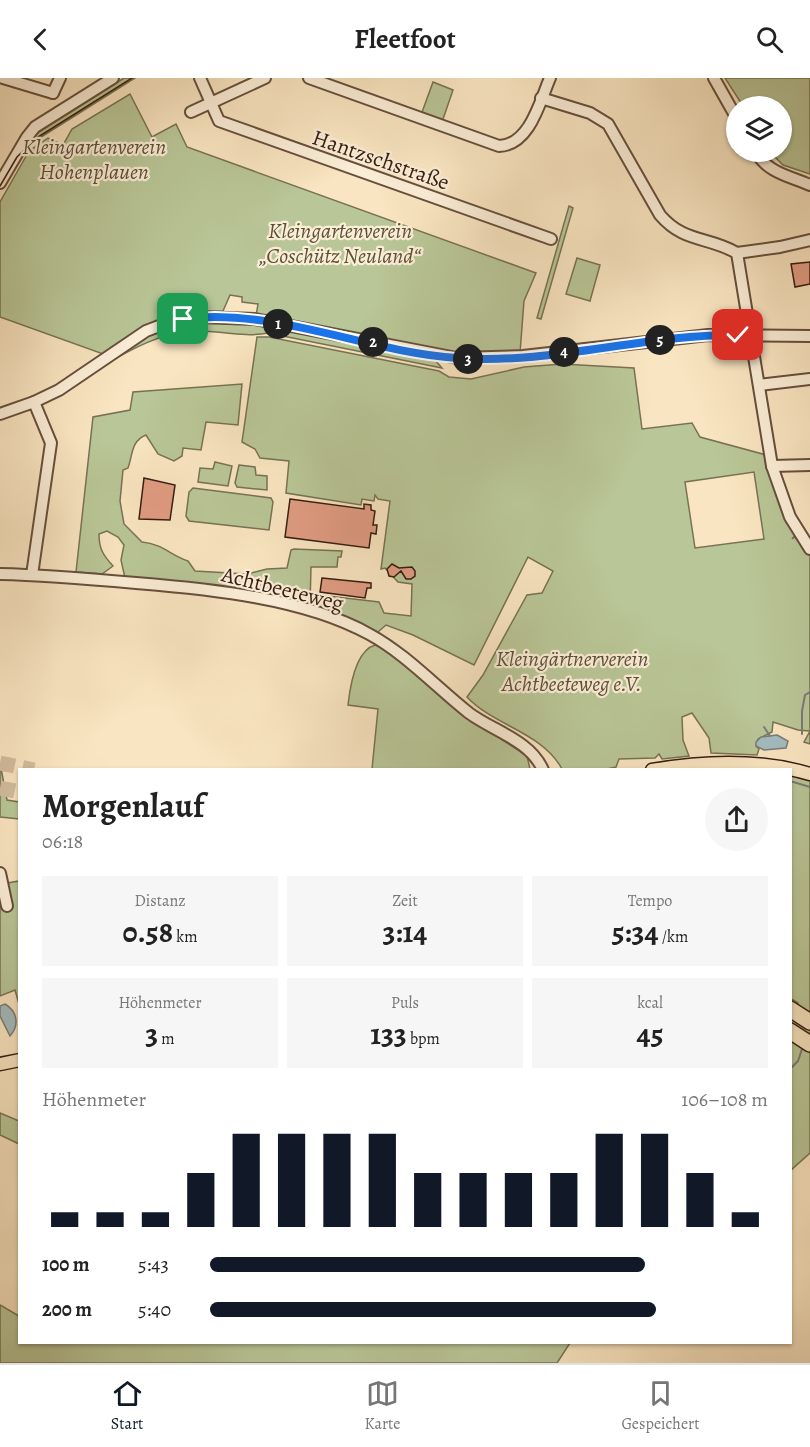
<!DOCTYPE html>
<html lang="de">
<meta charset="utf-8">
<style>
:root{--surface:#fff;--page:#f6f6f6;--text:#222;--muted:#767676;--line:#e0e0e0;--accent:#111827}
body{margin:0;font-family:Alegreya,serif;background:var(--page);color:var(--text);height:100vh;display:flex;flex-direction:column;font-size:22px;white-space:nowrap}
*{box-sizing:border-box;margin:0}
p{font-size:20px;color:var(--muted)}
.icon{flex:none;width:33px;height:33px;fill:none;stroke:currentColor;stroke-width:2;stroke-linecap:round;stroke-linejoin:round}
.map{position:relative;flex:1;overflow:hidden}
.drawer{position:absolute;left:18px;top:690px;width:774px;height:576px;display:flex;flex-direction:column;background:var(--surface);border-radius:0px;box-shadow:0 2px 4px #0004}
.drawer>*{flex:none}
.buttons{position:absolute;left:726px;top:18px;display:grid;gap:12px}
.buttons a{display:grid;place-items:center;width:66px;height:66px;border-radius:50%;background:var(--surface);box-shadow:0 2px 4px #0004;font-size:30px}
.pin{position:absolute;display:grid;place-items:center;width:51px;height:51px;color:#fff;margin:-26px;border-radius:12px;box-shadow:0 3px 9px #0006}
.km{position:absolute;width:30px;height:30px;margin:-15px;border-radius:50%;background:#222;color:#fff;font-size:16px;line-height:30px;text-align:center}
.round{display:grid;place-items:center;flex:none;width:63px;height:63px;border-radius:32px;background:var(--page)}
.headline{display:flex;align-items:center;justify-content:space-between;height:102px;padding:0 24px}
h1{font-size:33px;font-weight:700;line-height:45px}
.metrics{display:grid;grid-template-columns:repeat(3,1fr);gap:9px;height:102px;padding:6px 24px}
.metrics div{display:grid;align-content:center;border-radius:0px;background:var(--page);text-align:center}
.metrics b{font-size:30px;font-weight:700}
.metrics small{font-size:16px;font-weight:400}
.metrics p{font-size:16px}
.chart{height:168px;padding:12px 24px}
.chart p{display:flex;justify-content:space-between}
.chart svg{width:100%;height:108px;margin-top:6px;stroke:var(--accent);stroke-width:6}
ul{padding:0 24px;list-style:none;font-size:20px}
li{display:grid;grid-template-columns:96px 72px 1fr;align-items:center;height:45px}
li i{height:15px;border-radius:8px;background:var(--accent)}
header{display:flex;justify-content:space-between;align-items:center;height:78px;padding:0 24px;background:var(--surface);font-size:27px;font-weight:700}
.dock{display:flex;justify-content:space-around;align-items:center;height:84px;border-top:2px solid var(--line);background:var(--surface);font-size:16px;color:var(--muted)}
.dock a{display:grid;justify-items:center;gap:3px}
.dock .current{color:var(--accent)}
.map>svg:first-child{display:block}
.green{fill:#b9c697;stroke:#787254;stroke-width:1.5;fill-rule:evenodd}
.water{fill:#a4bcbf;stroke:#787c79;stroke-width:1.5}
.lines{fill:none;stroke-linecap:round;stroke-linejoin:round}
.stream{stroke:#787c79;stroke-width:2}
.building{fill:#e19c82;stroke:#361d11;stroke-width:1.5}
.highway-tunnel{stroke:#d2bd9e;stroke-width:15;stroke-dasharray:15 8;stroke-linecap:butt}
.minor-casing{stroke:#674f3d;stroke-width:14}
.major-casing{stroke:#361d11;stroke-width:15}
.highway-casing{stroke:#361d11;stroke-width:18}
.minor{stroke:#fbeed7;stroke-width:10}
.major{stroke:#f9e5c1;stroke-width:12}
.highway{stroke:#f9e5c1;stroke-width:15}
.tram{stroke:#361d11;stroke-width:1.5}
.route-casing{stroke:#fff;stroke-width:12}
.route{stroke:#1a73e8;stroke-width:8}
.labels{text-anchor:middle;stroke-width:4.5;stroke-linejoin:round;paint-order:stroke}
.park-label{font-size:22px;font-style:italic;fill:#5d5039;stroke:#fbeed7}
.street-label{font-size:22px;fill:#361d11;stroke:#fbeed7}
</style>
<header><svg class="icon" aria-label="back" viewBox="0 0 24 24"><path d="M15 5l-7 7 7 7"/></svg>Fleetfoot<svg class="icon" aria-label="search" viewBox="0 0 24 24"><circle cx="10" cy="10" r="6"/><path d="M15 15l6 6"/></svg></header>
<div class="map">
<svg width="810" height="1285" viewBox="0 0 810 1285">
<rect width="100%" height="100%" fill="#f9e5c1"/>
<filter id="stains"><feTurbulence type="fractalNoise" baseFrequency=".00333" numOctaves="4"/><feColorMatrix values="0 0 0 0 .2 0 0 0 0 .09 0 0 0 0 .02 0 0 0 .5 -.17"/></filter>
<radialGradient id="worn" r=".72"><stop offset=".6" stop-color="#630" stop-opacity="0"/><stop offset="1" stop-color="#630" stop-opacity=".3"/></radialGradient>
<!-- green -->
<g class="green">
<path d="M124,0H135L38,61L34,57Z"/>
<path d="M725,0H810V96L783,87L770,74H782V28H743Z"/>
<path d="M433,4L453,12L442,44L421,37Z"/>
<path d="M130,16L152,59L176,46L187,69L536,195L524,223L520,275L458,277L256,238L258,226L242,224V219L230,217L223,233C174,233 142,247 103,276L0,239V124L29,73L48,60L63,67L72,51Z"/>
<path d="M569,128L573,130L541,241L537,240Z"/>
<path d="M577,180L600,187L590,223L566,216Z"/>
<path d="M199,243L242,244L397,273L435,282L442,290L268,255C243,260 219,252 194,253C164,253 130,272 104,287L150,256L168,249Z"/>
<path d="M257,259H269L439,293L449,299L471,301L524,289L562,286L634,290L642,351L692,345L700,359L770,378L798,454L792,461L795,459L810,478V666L804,664L810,653L798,652L773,644L772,654L758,661L756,668L759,671L757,677L711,675L709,660L692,635L682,639L683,662L689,678L662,681L659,676L655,680L619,681L616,689L607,691H562C542,654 494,648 467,619L483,597L527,517L542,515L553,493L528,479L474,587L413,557L386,547L378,554L328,534L322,527L320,517L379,524L384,535L411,538L412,506L398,504L385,490L381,491L390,423L378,421L375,417L374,423L362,421L361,427L286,415L289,383L260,380L255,371L242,364ZM754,394L764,461L695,470L685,404Z"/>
<path d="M242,306L238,347L206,344L201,372L183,370L182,378L174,383L158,376L146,357C131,363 133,376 128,390L123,392L120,423L124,446L142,464C163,466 170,477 188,483L195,493L247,496L267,491L287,490L291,472L294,471L342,473L341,479H338L337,489H311L310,528L220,508L125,500L121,482L124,467L118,459L107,453L99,456C99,471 103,477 113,488L102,496L76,494L93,339L130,332L133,314Z"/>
<path d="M215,384L232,388L228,408L198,404L200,390L213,391Z"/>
<path d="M239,387L255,389L256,397L267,398V412L237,409L235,405Z"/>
<path d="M193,410L271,420L273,424L269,452L189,443L186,438L189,414Z"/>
<path d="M375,567L390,573L469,640L527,678L530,691H372L378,631L348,627C350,609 355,573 375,567Z"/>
<path d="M0,685L7,722L19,724V741L0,739Z"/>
<path d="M791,695L810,699V1075L791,1092L790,936L798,925L790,920Z"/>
<path d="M19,803V926L15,912L0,918V817L2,806Z"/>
<path d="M0,1035L19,1043V1066L0,1057Z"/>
<path d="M0,1227L19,1238L20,1264L570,1265L557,1285H0Z"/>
</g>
<!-- water -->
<g class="water">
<path d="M777,657L788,663L786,670L764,672L756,668V664L761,659Z"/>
<path d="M5,926C17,933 20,947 10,958L0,938V928Z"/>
</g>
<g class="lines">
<!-- stream -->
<g class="stream">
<path d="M764,649L770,658"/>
<path d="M802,656V633L805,617L810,614"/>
<path d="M790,703L810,709"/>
<path d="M790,991L798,983L803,968"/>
</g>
</g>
<!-- building -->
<g class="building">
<path d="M810,184V206L795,209L791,186Z"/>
<path d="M144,400L175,407L170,442L139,441Z"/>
<path d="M290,421L364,431V426L371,427V432L375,433L373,447H377L376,456L371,455L369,470L285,459Z"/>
<path d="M392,486L399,490L412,489L415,493V498L411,501H406L401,493L394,499L389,498L387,491Z"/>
<path d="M322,500L371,505V510H367L365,520L320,514Z"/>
</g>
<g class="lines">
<!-- highway-tunnel -->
<g class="highway-tunnel">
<path d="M0,685L34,692"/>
<path d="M0,710L20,714"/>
</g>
<defs>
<g id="minor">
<path d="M3,0L53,15"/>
<path d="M200,0L219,43L551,161"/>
<path d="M309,0L499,68C530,67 540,23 550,0"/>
<path d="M714,0L736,39"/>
<path d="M53,15L60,0"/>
<path d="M541,20L590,35L608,46L660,137C684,165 707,158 737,175"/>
<path d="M191,34L265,0"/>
<path d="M756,74C768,95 789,98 810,107"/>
<path d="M0,105L27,59L35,49L113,0"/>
<path d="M737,175L772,388L790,439L810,471"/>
<path d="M737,175L780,169L810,162"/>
<path d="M759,307L810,301"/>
<path d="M0,336L34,324L59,312L146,253L167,245L199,239L255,241L457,280L523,278L708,257L810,258"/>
<path d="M772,388L810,387"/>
<path d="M0,496C45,497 91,501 136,505C210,511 304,520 369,556C406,576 436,609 469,635C493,653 530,662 543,692"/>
<path d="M32,497L51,365L34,324"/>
<path d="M0,795L7,828"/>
</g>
<g id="major">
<path d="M652,692C704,683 760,681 810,696"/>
<path d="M0,986L20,982"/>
</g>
<g id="highway">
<path d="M790,931L810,944"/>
<path d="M790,953L810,966"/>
</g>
</defs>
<!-- minor casing -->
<use href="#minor" class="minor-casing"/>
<!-- major casing -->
<use href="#major" class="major-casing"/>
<!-- highway casing -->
<use href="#highway" class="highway-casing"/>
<!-- minor -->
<use href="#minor" class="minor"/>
<!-- major -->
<use href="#major" class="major"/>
<!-- highway -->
<use href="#highway" class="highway"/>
<!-- tram -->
<path class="tram" d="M0,108L17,79L35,61L132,0"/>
</g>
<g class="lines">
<defs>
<path id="route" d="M183,241C275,229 366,274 457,280C551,287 644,256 738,257"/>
</defs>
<!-- route casing -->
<use href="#route" class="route-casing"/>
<!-- route -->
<use href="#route" class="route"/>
</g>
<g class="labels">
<!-- park labels -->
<g class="park-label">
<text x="94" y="76">Kleingartenverein<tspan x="94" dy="25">Hohenplauen</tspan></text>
<text x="340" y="160">Kleingartenverein<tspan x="340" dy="25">„Coschütz Neuland“</tspan></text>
<text x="572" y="588">Kleingärtnerverein<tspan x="572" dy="25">Achtbeeteweg e.V.</tspan></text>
</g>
<!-- street labels -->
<g class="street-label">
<text transform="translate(381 81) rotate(19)" y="8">Hantzschstraße</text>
<text transform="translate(283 510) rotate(14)" y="8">Achtbeeteweg</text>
</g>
</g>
<rect width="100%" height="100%" filter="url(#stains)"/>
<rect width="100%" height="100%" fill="url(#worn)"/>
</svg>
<div class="buttons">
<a><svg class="icon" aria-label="layers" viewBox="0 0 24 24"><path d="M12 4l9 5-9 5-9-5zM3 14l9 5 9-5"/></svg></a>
</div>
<div class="pin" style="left:183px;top:241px;background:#1e9e55"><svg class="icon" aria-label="arrive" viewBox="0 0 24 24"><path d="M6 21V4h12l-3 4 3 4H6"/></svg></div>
<div class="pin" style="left:738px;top:257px;background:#d93025"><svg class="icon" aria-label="check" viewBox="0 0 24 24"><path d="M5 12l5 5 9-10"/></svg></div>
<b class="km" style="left:278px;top:246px">1</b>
<b class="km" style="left:373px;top:264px">2</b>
<b class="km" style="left:468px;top:281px">3</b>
<b class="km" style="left:564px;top:274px">4</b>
<b class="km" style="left:660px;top:262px">5</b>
<section class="drawer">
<div class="headline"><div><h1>Morgenlauf</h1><p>06:18</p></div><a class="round"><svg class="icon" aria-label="share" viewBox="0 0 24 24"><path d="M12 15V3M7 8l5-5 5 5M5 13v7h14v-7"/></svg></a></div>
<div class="metrics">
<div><p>Distanz</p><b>0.58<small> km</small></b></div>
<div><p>Zeit</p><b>3:14</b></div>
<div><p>Tempo</p><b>5:34<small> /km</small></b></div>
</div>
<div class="metrics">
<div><p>Höhenmeter</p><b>3<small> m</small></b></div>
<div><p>Puls</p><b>133<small> bpm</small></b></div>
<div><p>kcal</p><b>45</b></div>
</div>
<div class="chart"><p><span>Höhenmeter</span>106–108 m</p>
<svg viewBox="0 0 160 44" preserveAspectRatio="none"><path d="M5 44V38M15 44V38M25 44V38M35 44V22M45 44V6M55 44V6M65 44V6M75 44V6M85 44V22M95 44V22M105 44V22M115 44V22M125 44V6M135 44V6M145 44V22M155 44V38"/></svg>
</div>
<ul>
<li><b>100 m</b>5:43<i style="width:78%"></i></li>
<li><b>200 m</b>5:40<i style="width:80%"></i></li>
</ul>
</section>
</div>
<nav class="dock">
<a class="current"><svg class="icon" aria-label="home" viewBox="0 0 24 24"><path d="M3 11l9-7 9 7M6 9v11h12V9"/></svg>Start</a>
<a><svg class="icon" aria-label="map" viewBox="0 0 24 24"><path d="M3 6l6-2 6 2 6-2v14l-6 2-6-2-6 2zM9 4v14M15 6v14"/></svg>Karte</a>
<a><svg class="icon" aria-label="saved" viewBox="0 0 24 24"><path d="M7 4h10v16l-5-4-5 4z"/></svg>Gespeichert</a>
</nav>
